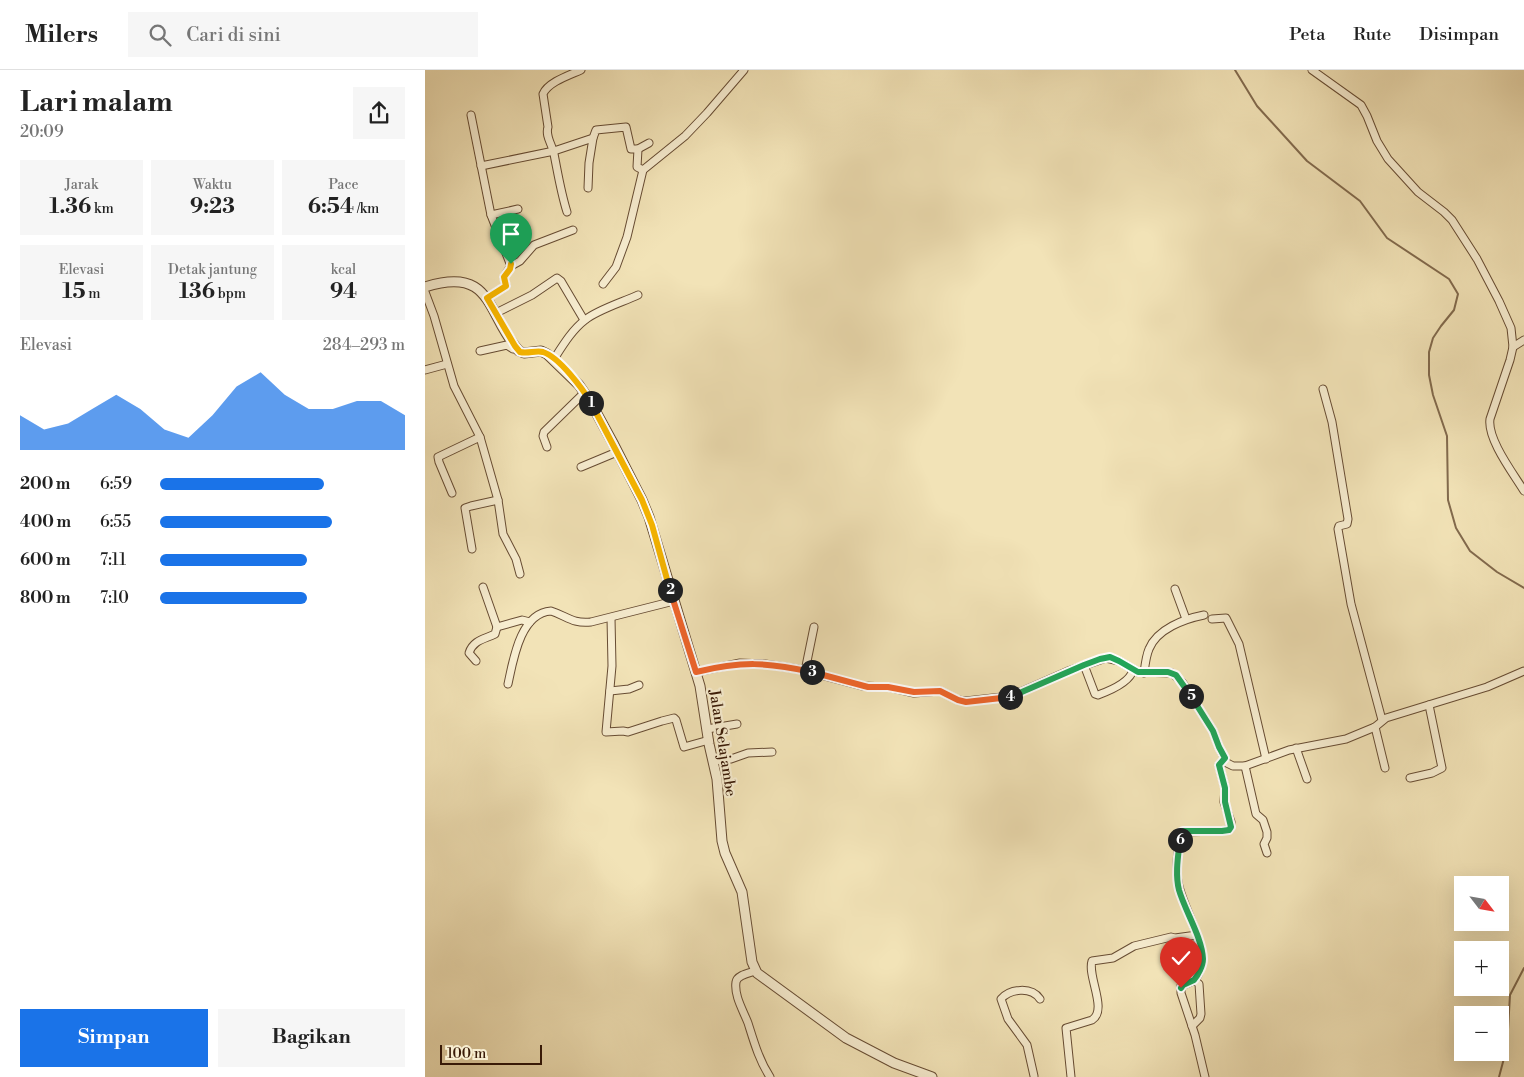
<!DOCTYPE html>
<html lang="id">
<meta charset="utf-8">
<style>
:root{--surface:#fff;--page:#f6f6f6;--text:#222;--muted:#767676;--line:#e0e0e0;--accent:#1a73e8}
body{margin:0;font-family:"Libre Bodoni",serif;background:var(--page);color:var(--text);height:100vh;display:flex;flex-direction:column;font-size:19px;white-space:nowrap}
*{box-sizing:border-box;margin:0}
p{font-size:16px;color:var(--muted)}
.icon{flex:none;width:28px;height:28px;fill:none;stroke:currentColor;stroke-width:2;stroke-linecap:round;stroke-linejoin:round}
.map{position:relative;flex:1;overflow:hidden}
.drawer{display:flex;flex-direction:column;background:var(--surface);width:425px}
.drawer>*{flex:none}
.needle{width:32px;rotate:121deg}
.tools{position:absolute;left:1029px;top:806px;display:grid;gap:10px}
.tools a{display:grid;place-items:center;width:55px;height:55px;border-radius:0px;background:var(--surface);box-shadow:0 5px 20px #0002;font-size:25px}
.scale{position:absolute;left:15px;bottom:12px;width:102px;box-sizing:border-box;padding-left:5px;border:2px solid #391a07;border-top:0;font-size:14px;line-height:18px;white-space:nowrap;color:#391a07;-webkit-text-stroke:4px #f7edd0;paint-order:stroke}
.pin{position:absolute;display:grid;place-items:center;width:42px;height:42px;color:#fff;margin:-51px -21px;border-radius:50% 50% 50% 0;rotate:-45deg;box-shadow:0 0 5px #0007}
.pin .icon{rotate:45deg}
.km{position:absolute;width:25px;height:25px;margin:-12px;border-radius:50%;background:#222;color:#fff;font-size:14px;line-height:25px;text-align:center}
.round{display:grid;place-items:center;flex:none;width:52px;height:52px;border-radius:0px;background:var(--page)}
.head{display:flex;align-items:center;justify-content:space-between;height:85px;padding:0 20px}
h1{font-size:28px;font-weight:700;line-height:38px}
.stats{display:grid;grid-template-columns:repeat(3,1fr);gap:8px;height:85px;padding:5px 20px}
.stats div{display:grid;align-content:center;border-radius:0px;background:var(--page);text-align:center}
.stats b{font-size:21px;font-weight:700}
.stats small{font-size:14px;font-weight:400}
.stats p{font-size:14px}
.chart{height:140px;padding:10px 20px}
.chart p{display:flex;justify-content:space-between}
.chart svg{width:100%;height:90px;margin-top:5px;fill:var(--accent);opacity:.7}
.button{display:flex;gap:10px;margin-top:auto;padding:10px 20px}
.button a{flex:1;height:58px;border-radius:0px;background:var(--accent);color:#fff;font-size:20px;font-weight:700;line-height:58px;text-align:center}
.button a+a{background:var(--page);color:var(--text)}
ul{padding:0 20px;list-style:none;font-size:16px}
li{display:grid;grid-template-columns:80px 60px 1fr;align-items:center;height:38px}
li i{height:12px;border-radius:6px;background:var(--accent)}
header{display:flex;align-items:center;gap:30px;box-sizing:border-box;height:70px;padding:0 25px;background:var(--surface);border-bottom:1px solid var(--line)}
header strong{font-size:24px}
nav{display:flex;gap:28px;margin-inline-start:auto;font-size:18px}
.search{width:350px;height:45px;background:var(--page);display:flex;align-items:center;gap:12px;box-sizing:border-box;padding:0 18px;border-radius:0px;color:var(--muted);font-size:19px}
main{display:flex;flex:1;min-height:0}
.map>svg:first-child{display:block}
.lines{fill:none;stroke-linecap:round;stroke-linejoin:round}
.stream{stroke:#826a4d;stroke-width:2}
.minor-casing{stroke:#674c33;stroke-width:9}
.tertiary-casing{stroke:#674c33;stroke-width:11}
.minor{stroke:#f7edd0;stroke-width:7}
.tertiary{stroke:#f7edd0;stroke-width:9}
.split-1-casing{stroke:#fff;stroke-width:10}
.split-2-casing{stroke:#fff;stroke-width:10}
.split-3-casing{stroke:#fff;stroke-width:10}
.split-4-casing{stroke:#fff;stroke-width:10}
.split-5-casing{stroke:#fff;stroke-width:10}
.split-6-casing{stroke:#fff;stroke-width:10}
.split-7-casing{stroke:#fff;stroke-width:10}
.split-1{stroke:#f5b400;stroke-width:6}
.split-2{stroke:#f5b400;stroke-width:6}
.split-3{stroke:#f0652b;stroke-width:6}
.split-4{stroke:#f0652b;stroke-width:6}
.split-5{stroke:#22a559;stroke-width:6}
.split-6{stroke:#22a559;stroke-width:6}
.split-7{stroke:#22a559;stroke-width:6}
.labels{text-anchor:middle;stroke-width:4.5;stroke-linejoin:round;paint-order:stroke}
.street-label{font-size:15px;fill:#391a07;stroke:#f7edd0}
</style>
<header>
<strong>Milers</strong>
<div class="search"><svg class="icon" aria-label="search" viewBox="0 0 24 24"><circle cx="10" cy="10" r="6"/><path d="M15 15l6 6"/></svg>Cari di sini</div>
<nav><a>Peta</a><a>Rute</a><a>Disimpan</a></nav>
</header>
<main>
<section class="drawer">
<div class="head"><div><h1>Lari malam</h1><p>20:09</p></div><a class="round"><svg class="icon" aria-label="share" viewBox="0 0 24 24"><path d="M12 15V3M7 8l5-5 5 5M5 13v7h14v-7"/></svg></a></div>
<div class="stats">
<div><p>Jarak</p><b>1.36<small> km</small></b></div>
<div><p>Waktu</p><b>9:23</b></div>
<div><p>Pace</p><b>6:54<small> /km</small></b></div>
</div>
<div class="stats">
<div><p>Elevasi</p><b>15<small> m</small></b></div>
<div><p>Detak jantung</p><b>136<small> bpm</small></b></div>
<div><p>kcal</p><b>94</b></div>
</div>
<div class="chart"><p><span>Elevasi</span>284–293 m</p>
<svg viewBox="0 0 160 44" preserveAspectRatio="none"><path d="M0 44V27L10 34L20 31L30 24L40 17L50 24L60 34L70 38L80 27L90 13L100 6L110 17L120 24L130 24L140 20L150 20L160 27V44z"/></svg>
</div>
<ul>
<li><b>200 m</b>6:59<i style="width:67%"></i></li>
<li><b>400 m</b>6:55<i style="width:70%"></i></li>
<li><b>600 m</b>7:11<i style="width:60%"></i></li>
<li><b>800 m</b>7:10<i style="width:60%"></i></li>
</ul>
<div class="button"><a>Simpan</a><a>Bagikan</a></div>
</section>
<div class="map">
<svg width="1099" height="1007" viewBox="0 0 1099 1007">
<rect width="100%" height="100%" fill="#f2e3b7"/>
<filter id="stains"><feTurbulence type="fractalNoise" baseFrequency=".004" numOctaves="4"/><feColorMatrix values="0 0 0 0 .2 0 0 0 0 .09 0 0 0 0 .02 0 0 0 .5 -.17"/></filter>
<radialGradient id="worn" r=".72"><stop offset=".6" stop-color="#630" stop-opacity="0"/><stop offset="1" stop-color="#630" stop-opacity=".3"/></radialGradient>
<g class="lines">
<!-- stream -->
<g class="stream">
<path d="M810,0L832,36L882,91L935,131L962,168L1024,209L1033,224L1029,240L1016,256L1008,268L1004,282V305L1008,325L1022,366L1023,430L1031,458L1045,481L1072,502L1099,518"/>
<path d="M1074,1007L1082,977L1085,925L1099,898"/>
</g>
<defs>
<g id="minor">
<path d="M887,0L936,35L942,46L952,71L963,89L993,122L1019,142L1027,150L1052,189L1074,231L1086,258L1088,277L1085,290L1065,349C1062,369 1088,403 1099,421"/>
<path d="M46,45L66,145L86,196L79,207L81,216L62,228"/>
<path d="M213,79L212,97L218,100"/>
<path d="M56,96L129,81L168,68L171,60L201,57L206,79H213L224,73"/>
<path d="M163,118L164,93L168,68"/>
<path d="M142,142C136,123 133,104 129,84C127,74 120,66 123,57L118,24C123,12 145,5 156,0"/>
<path d="M66,145L93,139"/>
<path d="M86,196L95,191L109,175L148,160"/>
<path d="M178,214L191,197L202,167L218,100L260,66L282,43L319,0"/>
<path d="M0,222L9,246L29,316L55,367L73,430L78,464L91,489L95,504"/>
<path d="M71,243L107,225L132,208L136,211L159,250"/>
<path d="M1088,277L1099,270"/>
<path d="M55,281L82,275L88,279H92"/>
<path d="M129,289C138,275 147,260 160,250C172,240 198,232 213,225"/>
<path d="M0,300L22,294"/>
<path d="M898,319L907,352L923,449L922,454L914,456L913,459L926,534L957,650"/>
<path d="M122,377L118,366L119,362L159,323"/>
<path d="M156,397L192,382"/>
<path d="M27,423L14,392L13,387L55,367"/>
<path d="M47,479L40,438L46,436L73,430"/>
<path d="M58,517L72,557L97,550L105,552"/>
<path d="M750,519L761,549"/>
<path d="M186,548L187,596L181,662L198,661L203,662L237,651L249,648L251,650L259,677L284,670"/>
<path d="M787,549L801,548L814,574L841,689"/>
<path d="M51,591L44,583C48,570 60,569 70,564L72,557"/>
<path d="M659,595L670,624L673,625C684,621 705,612 708,600"/>
<path d="M380,601L389,557"/>
<path d="M271,602L315,593L340,594L373,599L437,616L463,617L489,623L515,621L533,630L541,631L586,626L643,601L681,588L694,591L713,602L747,603L757,612L788,661L794,677L802,693L808,696H820L864,680L921,669L950,657L961,648L1062,617L1099,601"/>
<path d="M719,603C720,595 721,586 724,579C732,559 759,549 779,545"/>
<path d="M83,614C88,591 95,543 126,541C142,546 147,554 166,552L249,531"/>
<path d="M185,621L204,619L214,615"/>
<path d="M950,657L960,698"/>
<path d="M282,659L312,654"/>
<path d="M871,678L882,709"/>
<path d="M288,691L306,689L323,683L347,682"/>
<path d="M820,696L831,744L838,750L842,762V768L839,774L842,783"/>
<path d="M985,708L1007,703L1017,698L1004,635"/>
<path d="M330,901C324,903 312,905 311,912C309,926 318,940 323,953C329,972 334,990 345,1007"/>
<path d="M767,956L775,948L776,944L774,914L769,910"/>
<path d="M609,1006L602,975L583,949L576,929C585,919 606,916 615,929"/>
<path d="M646,1007L641,958L667,950C683,940 662,906 667,891L688,888L709,876L746,867L750,868L772,865"/>
<path d="M780,1007L770,965L756,923V916C761,914 767,912 770,909C789,888 761,843 755,820C749,802 753,780 756,762L797,761L805,759L806,752L799,732L800,718L794,695L800,688"/>
</g>
<path id="tertiary" d="M0,217C69,195 61,245 94,281L99,283L116,281L122,284L154,315L165,331L189,375L217,430L224,447L275,616L284,674L292,709L297,771L300,783L317,822L327,892L332,903L421,968L469,993L507,1007"/>
</defs>
<!-- minor casing -->
<use href="#minor" class="minor-casing"/>
<!-- tertiary casing -->
<use href="#tertiary" class="tertiary-casing"/>
<!-- minor -->
<use href="#minor" class="minor"/>
<!-- tertiary -->
<use href="#tertiary" class="tertiary"/>
</g>
<g class="lines">
<defs>
<path id="split-1" d="M86,194L85,199L79,207L81,216L62,228L90,276L95,282C103,284 111,280 118,282C134,287 158,319 166,333"/>
<path id="split-2" d="M166,333L217,430L227,455L245,520"/>
<path id="split-3" d="M245,520L271,602C317,591 341,592 387,602"/>
<path id="split-4" d="M387,602L443,617H463L489,622L515,621L533,630L541,632L585,627"/>
<path id="split-5" d="M585,627L659,595L675,589L685,587L694,591L713,602H743L751,605L766,626"/>
<path id="split-6" d="M755,770L756,762L758,761H797L804,760L806,757L800,732V718L794,695L800,688L794,677L788,661L766,626"/>
<path id="split-7" d="M755,770C753,787 750,804 754,820C760,841 777,867 778,889C778,896 773,905 769,910L758,915L756,918"/>
</defs>
<!-- split-1 casing -->
<use href="#split-1" class="split-1-casing"/>
<!-- split-2 casing -->
<use href="#split-2" class="split-2-casing"/>
<!-- split-3 casing -->
<use href="#split-3" class="split-3-casing"/>
<!-- split-4 casing -->
<use href="#split-4" class="split-4-casing"/>
<!-- split-5 casing -->
<use href="#split-5" class="split-5-casing"/>
<!-- split-6 casing -->
<use href="#split-6" class="split-6-casing"/>
<!-- split-7 casing -->
<use href="#split-7" class="split-7-casing"/>
<!-- split-1 -->
<use href="#split-1" class="split-1"/>
<!-- split-2 -->
<use href="#split-2" class="split-2"/>
<!-- split-3 -->
<use href="#split-3" class="split-3"/>
<!-- split-4 -->
<use href="#split-4" class="split-4"/>
<!-- split-5 -->
<use href="#split-5" class="split-5"/>
<!-- split-6 -->
<use href="#split-6" class="split-6"/>
<!-- split-7 -->
<use href="#split-7" class="split-7"/>
</g>
<g class="labels">
<!-- street labels -->
<g class="street-label">
<text transform="translate(298 673) rotate(81)" y="5">Jalan Selajambe</text>
</g>
</g>
<rect width="100%" height="100%" filter="url(#stains)"/>
<rect width="100%" height="100%" fill="url(#worn)"/>
</svg>
<div class="tools">
<a><svg class="needle" viewBox="-14 -14 28 28"><path d="M0-13l5 13h-10z" fill="#e53935"/><path d="M0 13l5-13h-10z" fill="#767676"/></svg></a>
<a>+</a>
<a>−</a>
</div>
<div class="scale">100 m</div>
<div class="pin" style="left:86px;top:194px;background:#1e9e55"><svg class="icon" aria-label="arrive" viewBox="0 0 24 24"><path d="M6 21V4h12l-3 4 3 4H6"/></svg></div>
<div class="pin" style="left:756px;top:918px;background:#d93025"><svg class="icon" aria-label="check" viewBox="0 0 24 24"><path d="M5 12l5 5 9-10"/></svg></div>
<b class="km" style="left:166px;top:333px">1</b>
<b class="km" style="left:245px;top:520px">2</b>
<b class="km" style="left:387px;top:602px">3</b>
<b class="km" style="left:585px;top:627px">4</b>
<b class="km" style="left:766px;top:626px">5</b>
<b class="km" style="left:755px;top:770px">6</b>
</div>
</main>
